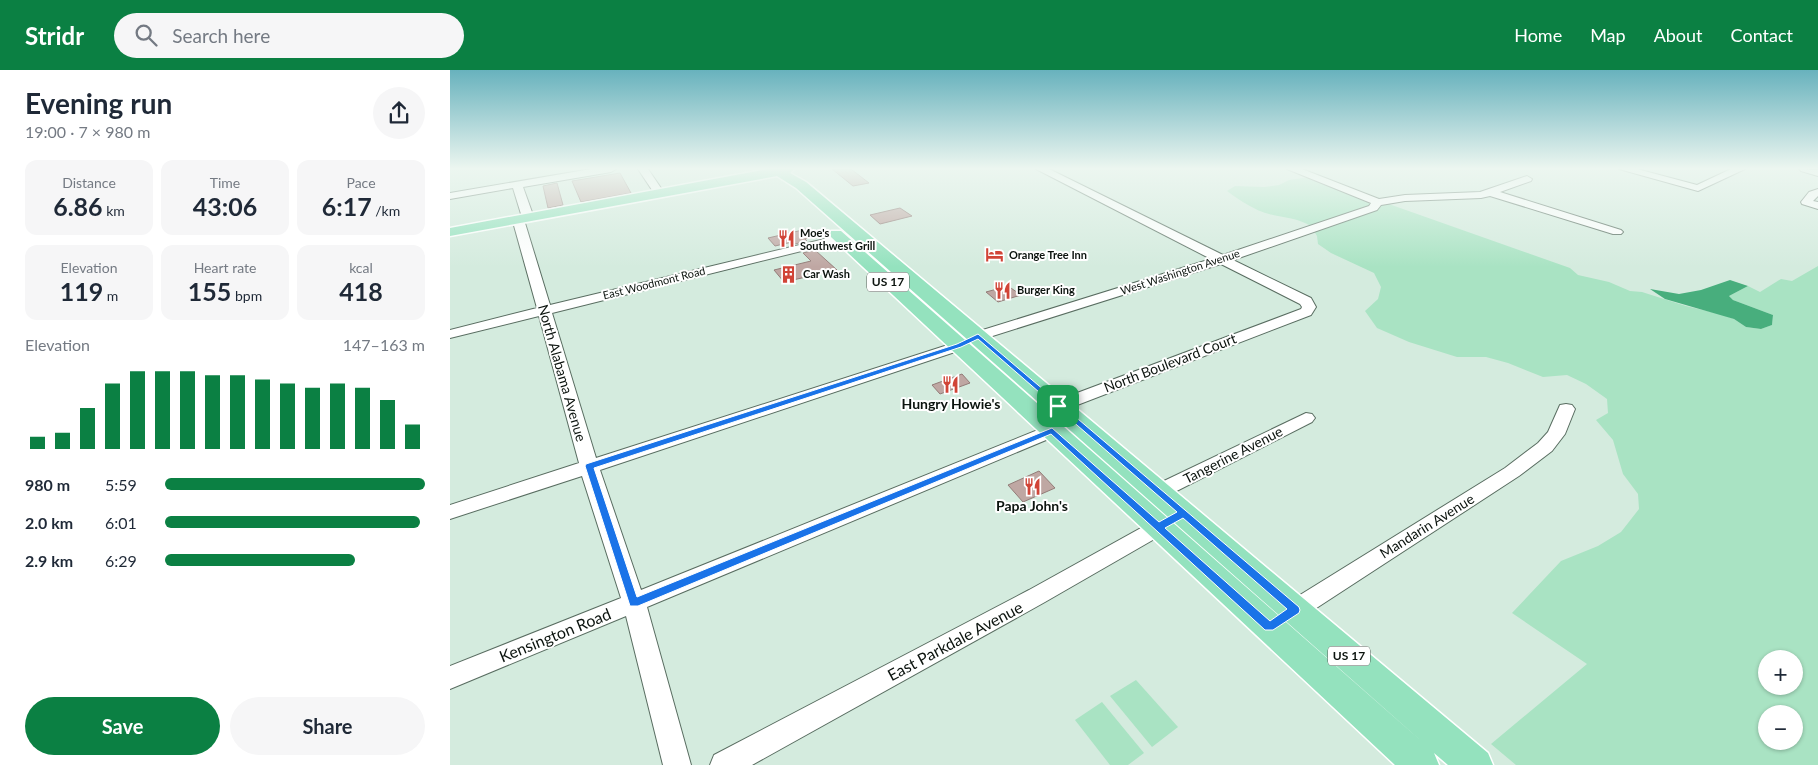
<!DOCTYPE html>
<meta charset="utf-8">
<style>
:root{--surface:#fff;--page:#f6f6f7;--text:#1f2937;--muted:#747a83;--accent:#0b8043}
body{margin:0;font-family:Lato,sans-serif;background:var(--page);color:var(--text);height:100vh;display:flex;flex-direction:column;font-size:19px;white-space:nowrap}
*{box-sizing:border-box;margin:0}
p{font-size:16px;color:var(--muted)}
.icon{flex:none;width:28px;height:28px;fill:none;stroke:currentColor;stroke-width:2;stroke-linecap:round;stroke-linejoin:round}
.map{position:relative;flex:1;overflow:hidden}
.side{display:flex;flex-direction:column;background:var(--surface);width:450px}
.side>*{flex:none}
.tools{position:absolute;left:1308px;top:580px;display:grid;gap:10px}
.tools a{display:grid;place-items:center;width:45px;height:45px;border-radius:50%;background:var(--surface);box-shadow:0 1px 4px #0004;font-size:25px}
.pin{position:absolute;display:grid;place-items:center;width:42px;height:42px;color:#fff;margin:-21px;border-radius:10px;box-shadow:0 2px 8px #0006}
.round{display:grid;place-items:center;flex:none;width:52px;height:52px;border-radius:26px;background:var(--page)}
.head{display:flex;align-items:center;justify-content:space-between;height:85px;padding:0 25px}
h1{font-size:28px;font-weight:700;line-height:38px}
.stats{display:grid;grid-template-columns:repeat(3,1fr);gap:8px;height:85px;padding:5px 25px}
.stats div{display:grid;align-content:center;border-radius:12px;background:var(--page);text-align:center}
.stats b{font-size:25px;font-weight:700}
.stats small{font-size:14px;font-weight:400}
.stats p{font-size:14px}
.chart{height:140px;padding:10px 25px}
.chart p{display:flex;justify-content:space-between}
.chart svg{width:100%;height:90px;margin-top:5px;stroke:var(--accent);stroke-width:6}
.button{display:flex;gap:10px;margin-top:auto;padding:10px 25px}
.button a{flex:1;height:58px;border-radius:30px;background:var(--accent);color:#fff;font-size:20px;font-weight:700;line-height:58px;text-align:center}
.button a+a{background:var(--page);color:var(--text)}
ul{padding:0 25px;list-style:none;font-size:16px}
li{display:grid;grid-template-columns:80px 60px 1fr;align-items:center;height:38px}
li i{height:12px;border-radius:6px;background:var(--accent)}
header{display:flex;align-items:center;gap:30px;box-sizing:border-box;height:70px;padding:0 25px;background:var(--accent);color:#fff}
header strong{font-size:24px}
nav{display:flex;gap:28px;margin-inline-start:auto;font-size:18px}
.search{width:350px;height:45px;background:var(--page);display:flex;align-items:center;gap:12px;box-sizing:border-box;padding:0 18px;border-radius:28px;color:var(--muted);font-size:19px}
main{display:flex;flex:1;min-height:0}
.map>svg:first-child{display:block}
.green{fill:#a9e3c3;fill-rule:evenodd}
.water{fill:#48ae7d}
.building{fill:#bfa7a3;stroke:#937c78}
.lines{fill:none;stroke-linecap:round;stroke-linejoin:round}
.minor-casing{stroke:#596d61;stroke-width:2}
.major-casing{stroke:#fff;stroke-width:3}
.minor{fill:#fff;fill-rule:evenodd}
.major{fill:#94e2be;fill-rule:evenodd}
.route{fill:#1a73e8;stroke:#fff;fill-rule:evenodd}
.labels{text-anchor:middle;stroke-width:4;stroke-linejoin:round;paint-order:stroke}
.far-poi-label{font-size:11px;font-weight:bold;fill:#0b130e;stroke:#fff;text-anchor:start}
.far-street-label{font-size:11px;fill:#0b130e;stroke:#fff}
.shield{fill:#fff;stroke:#545a56;stroke-width:1}
.shield-label{font-size:12px;font-weight:bold;fill:#0b130e}
.street-label{font-size:14px;fill:#0b130e;stroke:#fff}
.poi-label{font-size:14px;font-weight:bold;fill:#0b130e;stroke:#fff}
.near-street-label{font-size:16px;fill:#0b130e;stroke:#fff}
</style>
<header>
<strong>Stridr</strong>
<div class="search"><svg class="icon" aria-label="search" viewBox="0 0 24 24"><circle cx="10" cy="10" r="6"/><path d="M15 15l6 6"/></svg>Search here</div>
<nav><a>Home</a><a>Map</a><a>About</a><a>Contact</a></nav>
</header>
<main>
<section class="side">
<div class="head"><div><h1>Evening run</h1><p>19:00 · 7 × 980 m</p></div><a class="round"><svg class="icon" aria-label="share" viewBox="0 0 24 24"><path d="M12 15V3M7 8l5-5 5 5M5 13v7h14v-7"/></svg></a></div>
<div class="stats">
<div><p>Distance</p><b>6.86<small> km</small></b></div>
<div><p>Time</p><b>43:06</b></div>
<div><p>Pace</p><b>6:17<small> /km</small></b></div>
</div>
<div class="stats">
<div><p>Elevation</p><b>119<small> m</small></b></div>
<div><p>Heart rate</p><b>155<small> bpm</small></b></div>
<div><p>kcal</p><b>418</b></div>
</div>
<div class="chart"><p><span>Elevation</span>147–163 m</p>
<svg viewBox="0 0 160 44" preserveAspectRatio="none"><path d="M5 44V38M15 44V36M25 44V24M35 44V12M45 44V6M55 44V6M65 44V6M75 44V8M85 44V8M95 44V10M105 44V12M115 44V14M125 44V12M135 44V14M145 44V20M155 44V32"/></svg>
</div>
<ul>
<li><b>980 m</b>5:59<i style="width:100%"></i></li>
<li><b>2.0 km</b>6:01<i style="width:98%"></i></li>
<li><b>2.9 km</b>6:29<i style="width:73%"></i></li>
</ul>
<div class="button"><a>Save</a><a>Share</a></div>
</section>
<div class="map">
<svg width="1368" height="695" viewBox="0 0 1368 695">
<rect width="100%" height="100%" fill="#d4ebde"/>
<!-- green -->
<g class="green">
<path d="M860,107L922,132L919,137L861,156C848,148 834,148 819,144C806,141 789,130 777,121L785,116L814,117L829,115L839,110Z"/>
<path d="M931,133H936L1120,198L1128,205L1159,212L1180,221L1192,222L1236,236L1270,244L1284,249L1296,257L1311,259L1322,255L1323,245L1283,230L1279,226L1298,216L1310,222L1331,209L1342,211L1368,196V695H1066L1041,674L1137,594L1062,543L1111,491L1148,476L1171,462L1189,439L1188,424L1173,404L1163,370L1146,350L1158,343L1157,329L1136,314L1117,305L1093,307L1058,293L1036,287H1007L959,272L927,258L915,241L928,229L931,217L924,203L881,183L868,174L867,166L864,161L927,140ZM1316,589H1344V616H1316ZM1316,644H1344V671H1316Z"/>
<path d="M686,610L728,657L702,677L660,626Z"/>
<path d="M652,632L694,683L678,695H660L625,650Z"/>
</g>
<!-- water -->
<path class="water" d="M1280,210L1298,216L1279,226L1283,230L1323,245L1322,255L1311,259L1296,257L1284,249L1215,229L1200,219L1229,224L1251,220Z"/>
<!-- building -->
<g class="building">
<path d="M382,99H401L419,113L403,116Z"/>
<path d="M170,103L181,123L131,132L122,111Z"/>
<path d="M107,113L113,135L98,138L93,116Z"/>
<path d="M450,138L462,146L430,154L420,145Z"/>
<path d="M357,159L359,168L355,169L357,171L345,174L342,172L325,176L318,168Z"/>
<path d="M365,180L387,200L334,212L324,200L361,191L353,183Z"/>
<path d="M558,216L571,225L548,232L536,222Z"/>
<path d="M512,304L520,313L490,324L482,315Z"/>
<path d="M589,401L605,418L573,432L558,415Z"/>
</g>
<g class="lines">
<defs>
<g id="minor">
<path d="M141,99H166L161,102L73,117L83,145L75,153L100,235L408,161L414,164L412,166L102,243L146,388L504,273L523,263L761,189L586,99H599L773,185L919,136L921,133L837,99H852L929,129L955,125L1030,122L1077,106L1082,109L1081,111L1050,122L1171,160L1173,162L1171,164H1163L1040,126L1031,128L955,131L931,135L927,140L783,190L861,228L866,237L861,245L591,349L585,350L579,349L576,345L579,341L851,239L852,237L850,234L771,194L533,269L514,279L150,400L191,520L620,347L626,346L632,347L635,351L632,355L197,537L241,695H213L176,546L0,619V596L171,528L132,406L0,449V435L129,393L89,246L0,268V260L87,238L63,152L71,144L63,118L0,129V123Z"/>
<path d="M188,99H198L215,124L214,126H206Z"/>
<path d="M1169,99H1187L1247,115L1281,99H1295L1248,121Z"/>
<path d="M1349,99L1368,100V106L1351,101Z"/>
<path d="M1368,119V126L1363,131L1368,132V139L1352,134L1351,132L1359,122Z"/>
<path d="M1116,334L1122,335L1125,339L1115,364L1102,381L1069,406L845,552L837,554L829,552L825,545L829,538L1055,398L1088,373L1098,362L1110,335Z"/>
<path d="M856,343L862,344L865,348L862,352L707,431L700,433L693,431L690,426L693,421Z"/>
<path d="M734,436L741,438L744,443L741,448L595,532L302,695H260L264,685L579,520L727,438Z"/>
</g>
<path id="major" d="M344,99L340,103L356,112L1038,683L1043,695H998L984,683L989,695H945L381,167L379,164L381,161H391L977,676L346,118L327,106L0,166V158L318,99Z"/>
</defs>
<!-- minor casing -->
<use href="#minor" class="minor-casing"/>
<!-- major casing -->
<use href="#major" class="major-casing"/>
<!-- minor -->
<use href="#minor" class="minor"/>
<!-- major -->
<use href="#major" class="major"/>
</g>
<!-- sky -->
<linearGradient id="sky" x2="0" y2="1"><stop stop-color="#68b2bd"/><stop offset="0.5" stop-color="#ecf6f0"/><stop offset="1" stop-color="#ecf6f0" stop-opacity="0"/></linearGradient>
<rect width="1368" height="197" fill="url(#sky)"/>
<!-- route -->
<path class="route" d="M528,264L849,537L850,540L849,543L823,560H815L601,364L188,536H180L135,396L136,394L507,274ZM528,269L727,442L709,452L602,358L187,527L144,398L511,277ZM733,448L837,539L820,551L715,458Z"/>
<!-- icons -->
<defs>
<symbol id="restaurant-bare" viewBox="-9 -9 18 18"><path d="M-5-6h1v4h1v-4h1v4h1v-4h1v5L-1.5 .5V6h-2V.5L-5-1ZM5-6V6H3V1.5H1.5Q1.5-4 5-6Z" fill="#d14437" stroke="#fff" stroke-width="2.5" paint-order="stroke"/></symbol>
<symbol id="hotel-bare" viewBox="-9 -9 18 18"><path d="M-6-4.5h1.5V1H6V5H4.5V3h-9V5H-6ZM-4 0a1.8 1.8 0 1 1 3.6 0ZM.5 0V-2.5h3Q6-2.5 6 0Z" fill="#d14437" stroke="#fff" stroke-width="2.5" paint-order="stroke"/></symbol>
<symbol id="building-bare" viewBox="-9 -9 18 18"><path d="M-4-6H4V6H1V3H-1V6H-4ZM-2.5-4.3h1.7v1.8h-1.7ZM.8-4.3h1.7v1.8H.8ZM-2.5-1h1.7V.8h-1.7ZM.8-1h1.7V.8H.8Z" fill="#d14437" stroke="#fff" stroke-width="2.5" paint-order="stroke"/></symbol>
</defs>
<g fill-rule="evenodd">
<use href="#restaurant-bare" x="324" y="156" width="25" height="25"/>
<use href="#hotel-bare" x="532" y="172" width="25" height="25"/>
<use href="#building-bare" x="326" y="192" width="25" height="25"/>
<use href="#restaurant-bare" x="540" y="208" width="25" height="25"/>
<use href="#restaurant-bare" x="488" y="302" width="25" height="25"/>
<use href="#restaurant-bare" x="570" y="404" width="25" height="25"/>
</g>
<g class="labels">
<!-- far-poi labels -->
<g class="far-poi-label">
<text x="350" y="167">Moe's<tspan x="350" dy="13">Southwest Grill</tspan></text>
<text x="559" y="189">Orange Tree Inn</text>
<text x="353" y="208">Car Wash</text>
<text x="567" y="224">Burger King</text>
</g>
<!-- far-street labels -->
<g class="far-street-label">
<text transform="translate(730 202) rotate(-18)" y="4">West Washington Avenue</text>
<text transform="translate(204 213) rotate(-14)" y="4">East Woodmont Road</text>
</g>
<!-- shield labels -->
<g class="shield">
<rect x="417" y="202.5" width="42" height="19" rx="4"/>
<rect x="878" y="576.5" width="42" height="19" rx="4"/>
</g>
<g class="shield-label">
<text x="438" y="216">US 17</text>
<text x="899" y="590">US 17</text>
</g>
<!-- street labels -->
<g class="street-label">
<text transform="translate(720 293) rotate(-21)" y="5">North Boulevard Court</text>
<text transform="translate(112 303) rotate(74)" y="5">North Alabama Avenue</text>
<text transform="translate(783 385) rotate(-27)" y="5">Tangerine Avenue</text>
<text transform="translate(977 456) rotate(-32)" y="5">Mandarin Avenue</text>
</g>
<!-- poi labels -->
<g class="poi-label">
<text x="501" y="339">Hungry Howie's</text>
<text x="582" y="441">Papa John's</text>
</g>
<!-- near-street labels -->
<g class="near-street-label">
<text transform="translate(105 565) rotate(-22)" y="6">Kensington Road</text>
<text transform="translate(505 571) rotate(-28)" y="6">East Parkdale Avenue</text>
</g>
</g>
</svg>
<div class="tools">
<a>+</a>
<a>−</a>
</div>
<div class="pin" style="left:608px;top:336px;background:#1e9e55"><svg class="icon" aria-label="arrive" viewBox="0 0 24 24"><path d="M6 21V4h12l-3 4 3 4H6"/></svg></div>
</div>
</main>
